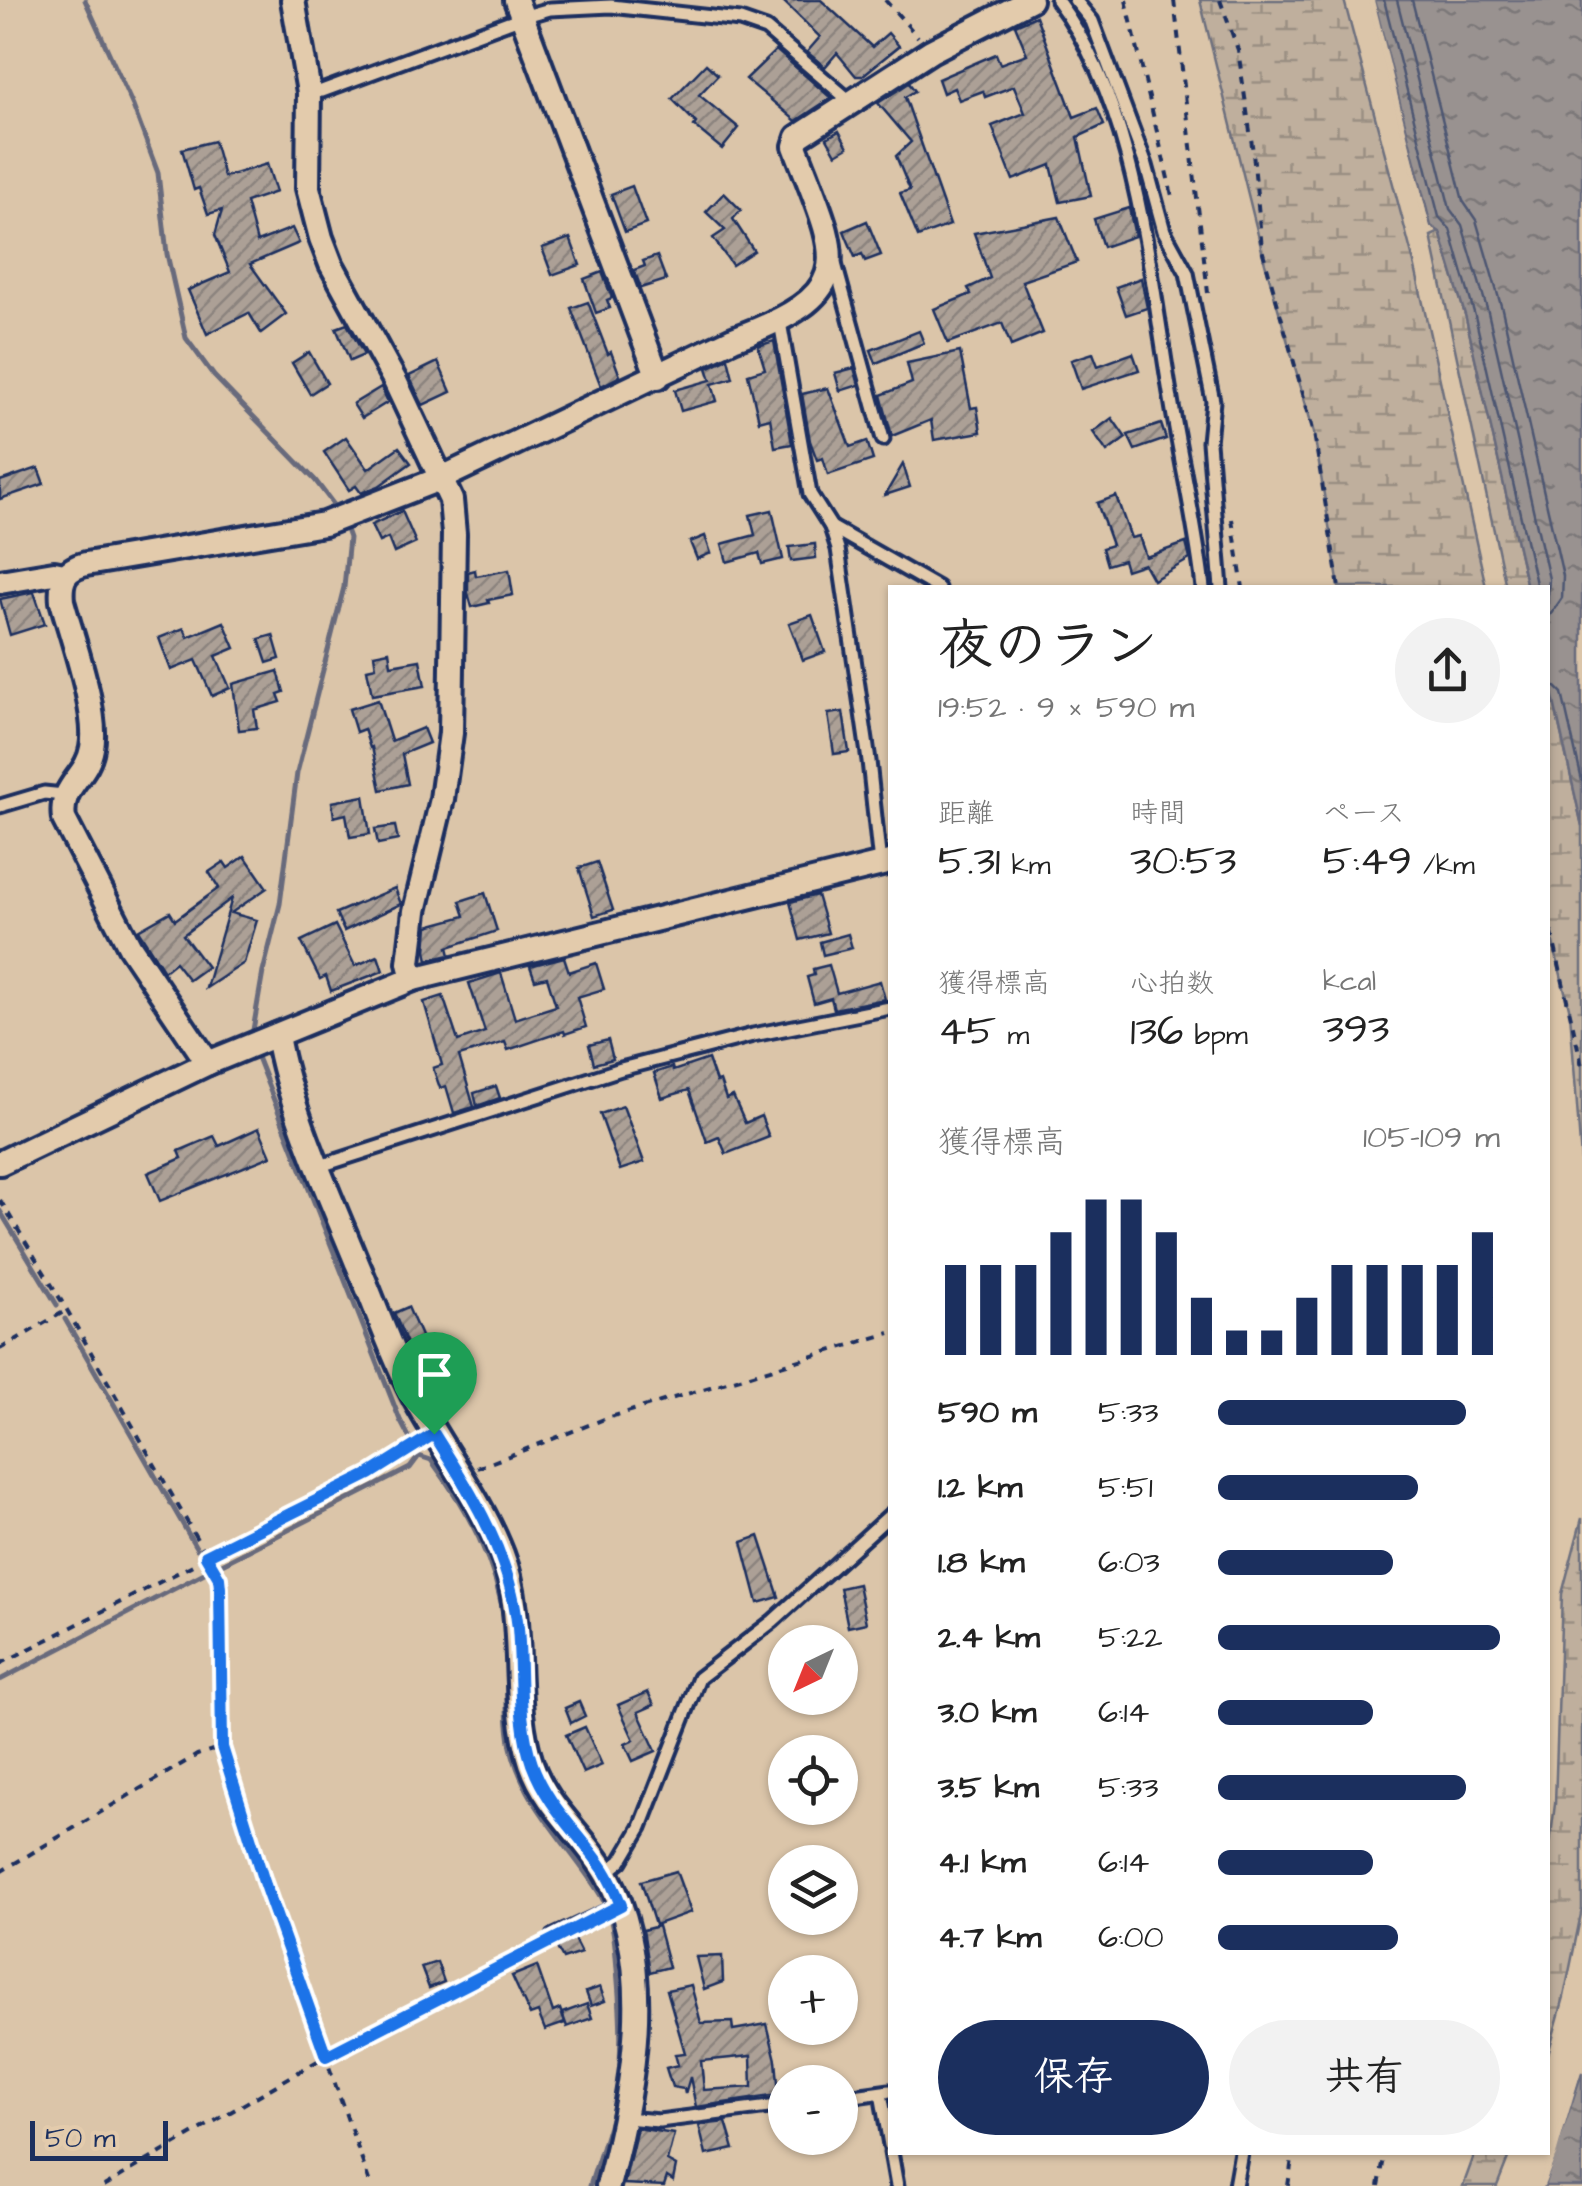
<!DOCTYPE html>
<html lang="ja">
<meta charset="utf-8">
<style>
:root{--surface:#fff;--page:#f2f2f2;--text:#222;--muted:#767676;--accent:#1b2f5e}
body{margin:0;font-family:"Architects Daughter","Klee One",sans-serif;background:var(--page);color:var(--text);height:100vh;display:flex;flex-direction:column;font-size:38px;white-space:nowrap}
*{box-sizing:border-box;margin:0}
p{font-size:32px;color:var(--muted)}
.icon{flex:none;width:55px;height:55px;fill:none;stroke:currentColor;stroke-width:2;stroke-linecap:round;stroke-linejoin:round}
.map{position:relative;flex:1;overflow:hidden}
.drawer{position:absolute;left:888px;top:585px;width:662px;height:1570px;display:flex;flex-direction:column;background:var(--surface);border-radius:0px;box-shadow:0 2px 8px #0004}
.drawer>*{flex:none}
.needle{width:65px;rotate:223deg}
.controls{position:absolute;left:768px;top:1625px;display:grid;gap:20px}
.controls a{display:grid;place-items:center;width:90px;height:90px;border-radius:50%;background:var(--surface);box-shadow:0 2px 8px #0004;font-size:50px}
.scale{position:absolute;left:30px;bottom:25px;width:138px;box-sizing:border-box;padding-left:10px;border:5px solid #1b2f5e;border-top:0;font-size:28px;line-height:35px;white-space:nowrap;color:#1b2f5e;-webkit-text-stroke:8px #e3cbac;paint-order:stroke}
.pin{position:absolute;display:grid;place-items:center;width:85px;height:85px;color:#fff;margin:-102px -42px;border-radius:50% 50% 50% 0;rotate:-45deg;box-shadow:0 0 10px #0007}
.pin .icon{rotate:45deg}
.round{display:grid;place-items:center;flex:none;width:105px;height:105px;border-radius:52px;background:var(--page)}
.summary{display:flex;align-items:center;justify-content:space-between;height:170px;padding:0 50px}
h1{font-size:55px;font-weight:600;line-height:75px}
.figures{display:grid;grid-template-columns:repeat(3,1fr);gap:15px;height:170px;padding:10px 50px}
.figures div{display:grid;align-content:center}
.figures b{font-size:42px;font-weight:600}
.figures small{font-size:28px;font-weight:400}
.figures p{font-size:28px}
.chart{height:280px;padding:20px 50px}
.chart p{display:flex;justify-content:space-between}
.chart svg{width:100%;height:180px;margin-top:10px;stroke:var(--accent);stroke-width:6}
.action{display:flex;gap:20px;margin-top:auto;padding:20px 50px}
.action a{flex:1;height:115px;border-radius:60px;background:var(--accent);color:#fff;font-size:40px;font-weight:600;line-height:115px;text-align:center}
.action a+a{background:var(--page);color:var(--text)}
ul{padding:0 50px;list-style:none;font-size:32px}
li{display:grid;grid-template-columns:160px 120px 1fr;align-items:center;height:75px}
li i{height:25px;border-radius:12px;background:var(--accent)}
.map>svg:first-child{display:block}
.wetland{fill:url(#wetland-marsh);stroke:#6d6f7e;stroke-width:2.5}
.water{fill:url(#water-ripples);stroke:#676a7c;stroke-width:2.5}
.pier{fill:#dbc5a9}
.lines{fill:none;stroke-linecap:round;stroke-linejoin:round}
.shore{stroke:#4d5772;stroke-width:2.5}
.stream{stroke:#676a7c;stroke-width:5}
.building{fill:url(#building-hatch);stroke:#1b2f5e;stroke-width:2.5;fill-rule:evenodd}
.service-casing{stroke:#1b2f5e;stroke-width:19}
.minor-casing{stroke:#1b2f5e;stroke-width:30}
.path{stroke:#1b2f5e;stroke-width:4;stroke-dasharray:8 8;stroke-linecap:butt}
.service{stroke:#e3cbac;stroke-width:11}
.minor{stroke:#e3cbac;stroke-width:22}
.route-casing{stroke:#fff;stroke-width:20}
.route{stroke:#1a73e8;stroke-width:12}
</style>
<div class="map">
<svg width="1582" height="2186" viewBox="0 0 1582 2186">
<defs>
<pattern id="wetland-marsh" width="20" height="14" patternUnits="userSpaceOnUse" patternTransform="scale(2.5)"><rect width="20" height="14" fill="#bfaf9d"/><path d="M1 5h8M5 5V1M11 12h8M15 12V8" fill="none" stroke="#9a8f83"/></pattern>
<pattern id="water-ripples" width="26" height="14" patternUnits="userSpaceOnUse" patternTransform="scale(2.5)"><rect width="26" height="14" fill="#999290"/><path d="M2 4q2-2 4 0t4 0M15 11q2-2 4 0t4 0" fill="none" stroke="#7c7879"/></pattern>
<pattern id="building-hatch" width="6" height="6" patternUnits="userSpaceOnUse" patternTransform="scale(2.5)"><rect width="6" height="6" fill="#aca096"/><path d="M-1 1l2-2M0 6l6-6M5 7l2-2" fill="none" stroke="#8b837e"/></pattern>
</defs>
<rect width="100%" height="100%" fill="#dbc5a9"/>
<filter id="ink" filterUnits="userSpaceOnUse"><feTurbulence type="fractalNoise" baseFrequency=".01" numOctaves="2"/><feDisplacementMap in="SourceGraphic" scale="20" xChannelSelector="R" yChannelSelector="G"/><feConvolveMatrix kernelMatrix="1 2 1 2 8 2 1 2 1" color-interpolation-filters="sRGB"/></filter>
<g filter="url(#ink)">
<!-- wetland -->
<g class="wetland">
<path d="M1200,0H1344L1414,263L1486,587H1339L1314,433L1265,263Z"/>
<path d="M1440,232L1466,318L1527,587H1506L1431,236Z"/>
<path d="M1548,675L1582,826V1173L1570,1012L1548,922Z"/>
<path d="M1582,1518V1909L1564,1997L1548,2054V1859L1555,1804L1562,1594Z"/>
<path d="M1475,2153H1510L1497,2186H1463Z"/>
</g>
<!-- water -->
<g class="water">
<path d="M1374,0H1582V826L1548,675V588L1527,587L1466,318L1440,232L1431,226Z"/>
<path d="M1582,2072V2186H1544Z"/>
</g>
<!-- pier -->
<g class="pier">
<path d="M1369,0H1374L1431,232L1426,227Z"/>
<path d="M1582,2067L1556,2155L1544,2186H1539L1577,2071Z"/>
</g>
<g class="lines">
<!-- shore -->
<g class="shore">
<path d="M1384,0L1439,217L1450,229L1475,316L1537,588"/>
<path d="M1397,0L1450,209L1462,225L1488,312L1549,579L1548,594"/>
<path d="M1412,0L1463,201L1476,220L1502,309L1563,576L1562,598L1548,618"/>
<path d="M1548,685L1556,687L1562,693L1582,781"/>
</g>
<!-- stream -->
<g class="stream">
<path d="M85,0L133,106L158,173L167,254L186,338L214,376L315,480L337,509"/>
<path d="M252,1036L263,972L280,904L297,773L344,587L349,538L344,524"/>
<path d="M255,1052L400,1420L419,1456L431,1460C468,1510 497,1563 505,1625C510,1665 503,1708 511,1747C524,1806 571,1846 601,1896C614,1918 615,1944 617,1969C621,2015 624,2060 614,2106C608,2133 598,2159 590,2186"/>
<path d="M0,1211L57,1305"/>
<path d="M65,1319L197,1549"/>
<path d="M222,1564L410,1468L419,1456"/>
<path d="M0,1680L210,1570"/>
</g>
</g>
<!-- building -->
<g class="building">
<path d="M782,0H821L872,47L888,33L899,46L862,76H856L837,53L825,67L807,52L820,37Z"/>
<path d="M1036,16L1074,117L1097,108L1104,125L1078,137L1091,196L1060,202L1051,165L1013,180L992,126L1025,113L1014,86L985,97L983,91L959,100L954,88L943,93L938,79L996,54L1000,64L1027,54L1015,25Z"/>
<path d="M776,50L831,98L796,121L746,79Z"/>
<path d="M706,64L718,75L699,95L739,128L722,149L694,126L696,123L672,99Z"/>
<path d="M909,83L915,91L905,97L950,225L918,237L900,193L910,190L896,156L911,142L878,103Z"/>
<path d="M839,131L848,147L836,154L827,138Z"/>
<path d="M214,141L224,177L267,164L276,192L246,202L257,242L292,228L299,243L250,264L286,314L261,333L249,313L207,334L188,290L230,272L215,235L222,210L208,214L199,188L194,190L182,149Z"/>
<path d="M632,186L646,224L625,232L611,194Z"/>
<path d="M724,193L741,210L733,219L754,251L732,265L713,238L725,230L706,212Z"/>
<path d="M1129,208L1135,236L1103,247L1094,219Z"/>
<path d="M1059,217L1077,262L1022,281L1043,333L1011,346L1002,323L948,343L934,309L971,294L968,288L990,278L974,233Z"/>
<path d="M867,221L881,255L865,261L862,254L855,257L844,231Z"/>
<path d="M570,238L580,265L552,275L542,248Z"/>
<path d="M657,256L666,280L641,288L634,270L645,266L643,261Z"/>
<path d="M602,272L612,298L607,300L610,308L596,313L584,279Z"/>
<path d="M1141,278L1147,308L1126,315L1116,287Z"/>
<path d="M588,302L608,354L611,352L620,376L601,386L571,308Z"/>
<path d="M347,324L364,355L350,361L336,328Z"/>
<path d="M919,331L924,343L876,363L871,350Z"/>
<path d="M774,341L792,444L775,447L770,418L759,421L748,374L765,369L758,346Z"/>
<path d="M309,352L327,383L310,394L292,363Z"/>
<path d="M960,352L971,408L977,407L981,432L934,440L931,420L892,436L881,395L912,383L907,363Z"/>
<path d="M1093,353L1098,366L1133,353L1139,370L1081,389L1071,360Z"/>
<path d="M728,358L733,378L712,384L717,401L681,411L675,390L711,380L707,368Z"/>
<path d="M438,362L451,392L423,405L409,376Z"/>
<path d="M854,368L859,385L840,391L835,373Z"/>
<path d="M381,387L388,402L362,418L353,404Z"/>
<path d="M828,388L850,447L867,441L873,460L828,475L823,458L817,460L810,441L802,394Z"/>
<path d="M1112,418L1126,438L1107,452L1093,432Z"/>
<path d="M1161,424L1166,439L1135,450L1128,435Z"/>
<path d="M346,437L368,469L399,447L411,463L379,486L361,493L356,486L349,490L324,452Z"/>
<path d="M903,464L910,487L885,495Z"/>
<path d="M38,468L44,484L0,499V481Z"/>
<path d="M1116,496L1131,538L1139,536L1146,557L1186,543L1190,559L1153,580L1144,564L1126,570L1123,560L1107,565L1102,548L1112,545L1097,503Z"/>
<path d="M772,510L783,559L762,564L759,553L727,562L722,544L755,535L750,515Z"/>
<path d="M402,511L416,543L394,553L388,538L379,542L371,525Z"/>
<path d="M705,536L711,553L697,559L690,542Z"/>
<path d="M815,544L816,558L791,561L789,547Z"/>
<path d="M475,570L476,576L509,570L513,595L488,600L489,603L472,607L468,593V572Z"/>
<path d="M34,592L45,624L10,635L0,599Z"/>
<path d="M812,615L825,652L803,660L789,623Z"/>
<path d="M224,622L235,648L216,656L230,688L212,696L196,660L171,670L159,638L184,628L188,637Z"/>
<path d="M273,635L280,659L267,663L259,639Z"/>
<path d="M389,651L391,665L420,660L425,686L372,695L367,669L376,667L374,654Z"/>
<path d="M278,671L284,692L278,694L281,702L254,710L257,728L239,730L233,684Z"/>
<path d="M378,700L391,741L423,728L429,743L402,754L408,784L381,790L372,747L370,748L364,729L356,732L349,709Z"/>
<path d="M843,712L849,752L834,754L828,714Z"/>
<path d="M364,796L370,834L350,837L346,814L334,817L332,802Z"/>
<path d="M395,826L398,840L378,844L375,829Z"/>
<path d="M245,856L267,888L231,913L257,920L244,963L206,988L232,898L183,935L207,967L189,980L175,962L164,971L138,930L170,912L175,920L219,888L209,872L224,862L228,868Z"/>
<path d="M597,862L613,910L594,916L579,868Z"/>
<path d="M395,888L401,904L344,931L336,913Z"/>
<path d="M485,893L497,931L448,947L450,955L428,960L426,951L428,926L465,916L460,901Z"/>
<path d="M817,895L828,933L800,940L790,902Z"/>
<path d="M335,925L355,966L378,956L383,971L331,991L326,976L320,979L301,941Z"/>
<path d="M848,934L852,948L823,955L820,942Z"/>
<path d="M564,957L569,972L596,963L604,989L577,997L586,1027L565,1034L564,1031L508,1050L505,1042L459,1056L474,1107L454,1113L446,1086L440,1088L433,1068L442,1065L424,1002L443,996L458,1041L485,1032L469,983L501,973L515,1019L556,1006L547,977L535,980L530,966Z"/>
<path d="M829,965L837,993L880,981L885,999L834,1009L831,998L814,1003L807,977L814,975L813,969Z"/>
<path d="M608,1040L613,1059L594,1064L589,1045Z"/>
<path d="M708,1059L716,1082L720,1081L726,1099L733,1096L745,1123L761,1116L769,1137L726,1154L719,1137L707,1142L689,1090L662,1098L654,1073L672,1067L673,1071Z"/>
<path d="M496,1086L500,1098L477,1106L474,1093Z"/>
<path d="M623,1106L644,1162L620,1170L600,1114Z"/>
<path d="M259,1128L271,1156L160,1201L148,1173L182,1158L179,1151L214,1136L219,1146Z"/>
<path d="M408,1307L440,1379L425,1386L394,1313Z"/>
<path d="M759,1536L779,1597L758,1603L742,1542Z"/>
<path d="M858,1584L866,1623L848,1627L840,1588Z"/>
<path d="M648,1692L654,1705L638,1712L656,1751L633,1761L625,1744L634,1740L618,1705Z"/>
<path d="M579,1702L585,1716L571,1723L565,1708Z"/>
<path d="M585,1727L602,1765L583,1773L566,1735Z"/>
<path d="M676,1871L691,1912L655,1925L641,1881Z"/>
<path d="M658,1926L669,1967L650,1972L643,1930Z"/>
<path d="M573,1937L581,1953L563,1959L556,1946Z"/>
<path d="M722,1956L723,1982L704,1989L696,1957Z"/>
<path d="M437,1962L444,1982L429,1988L421,1967Z"/>
<path d="M537,1966L553,2012L560,2009L565,2023L545,2030L538,2012L530,2015L512,1976Z"/>
<path d="M691,1985L701,2023L732,2022L733,2030L767,2024L776,2060L779,2095L696,2107L690,2077L685,2094L684,2089L672,2087L666,2068L678,2065L675,2054L685,2053L667,1990ZM751,2056L752,2087L704,2090L701,2061Z"/>
<path d="M600,1987L605,2001L591,2006L586,1992Z"/>
<path d="M587,2004L592,2018L567,2027L562,2013Z"/>
<path d="M726,2122L734,2149L706,2155L699,2125Z"/>
<path d="M637,2128L674,2134L667,2161L676,2166L673,2181L667,2177L664,2186L624,2184Z"/>
</g>
<g class="lines">
<defs>
<g id="service">
<path d="M1057,0C1137,107 1149,270 1171,399C1181,462 1196,525 1203,588"/>
<path d="M1075,0L1092,21L1146,165L1164,231L1187,273L1213,401L1209,442L1221,588"/>
<path d="M309,92L322,91L522,17L550,9L611,6L740,20L766,29L851,102"/>
<path d="M834,260L883,439"/>
<path d="M780,322L810,494L831,527L938,588"/>
<path d="M831,527L838,549L869,761L880,864"/>
<path d="M0,806L44,793L64,795"/>
<path d="M317,1167L621,1069L753,1035L890,1008"/>
<path d="M606,1873L621,1861L641,1827L699,1678L773,1621L890,1515"/>
<path d="M554,1936L621,1905"/>
<path d="M881,2093L890,2145"/>
<path d="M840,2098L890,2091"/>
<path d="M626,2118L659,2121L785,2105"/>
<path d="M891,2152L897,2186"/>
<path d="M1235,2186L1241,2152"/>
</g>
<g id="minor">
<path d="M293,0L309,92L308,188L321,238L331,264L395,381L451,500L454,534L451,733L442,799L415,911L409,963L413,979"/>
<path d="M516,0L658,377"/>
<path d="M0,582L54,573L64,575"/>
<path d="M277,1035C289,1108 329,1194 357,1263C376,1307 391,1353 413,1395C441,1449 480,1497 502,1554C528,1621 509,1696 531,1763C546,1808 585,1835 607,1875C657,1965 633,2093 608,2186"/>
<path d="M208,1063L130,947L64,819C59,785 87,778 92,748C99,713 72,638 62,601C60,580 65,569 86,564L324,524L442,478L733,339C865,291 837,257 795,146L798,137L931,51L1030,0"/>
<path d="M0,1163L208,1063L413,979L890,862"/>
</g>
</defs>
<!-- service casing -->
<use href="#service" class="service-casing"/>
<!-- minor casing -->
<use href="#minor" class="minor-casing"/>
<!-- path -->
<g class="path">
<path d="M885,0L918,37"/>
<path d="M1126,0L1173,200"/>
<path d="M1174,0L1208,293"/>
<path d="M1220,0L1238,50L1253,152L1262,249L1314,433L1339,588"/>
<path d="M1232,519L1243,588"/>
<path d="M1548,916L1582,1066"/>
<path d="M0,1200L67,1310L219,1578L221,1731L227,1765L264,1882L371,2186"/>
<path d="M0,1349L67,1310"/>
<path d="M477,1468L607,1418L890,1333"/>
<path d="M0,1664L370,1474L417,1444"/>
<path d="M0,1872L197,1755L222,1747"/>
<path d="M104,2186L326,2056L541,1943"/>
<path d="M1288,2186L1293,2152"/>
<path d="M1379,2186L1385,2152"/>
</g>
<!-- service -->
<use href="#service" class="service"/>
<!-- minor -->
<use href="#minor" class="minor"/>
</g>
</g>
<g class="lines" filter="url(#ink)">
<defs>
<path id="route" d="M434,1434C473,1496 510,1554 518,1628C522,1673 517,1721 532,1764C547,1806 580,1834 604,1870C611,1881 616,1893 621,1905L326,2056L264,1882L222,1747L220,1588L219,1578L206,1556L370,1474Z"/>
</defs>
<!-- route casing -->
<use href="#route" class="route-casing"/>
<!-- route -->
<use href="#route" class="route"/>
</g>
</svg>
<div class="controls">
<a><svg class="needle" viewBox="-14 -14 28 28"><path d="M0-13l5 13h-10z" fill="#e53935"/><path d="M0 13l5-13h-10z" fill="#767676"/></svg></a>
<a><svg class="icon" aria-label="locate" viewBox="0 0 24 24"><circle cx="12" cy="12" r="6"/><path d="M12 2v4M12 18v4M2 12h4M18 12h4"/></svg></a>
<a><svg class="icon" aria-label="layers" viewBox="0 0 24 24"><path d="M12 4l9 5-9 5-9-5zM3 14l9 5 9-5"/></svg></a>
<a>+</a>
<a>−</a>
</div>
<div class="scale">50 m</div>
<div class="pin" style="left:434px;top:1434px;background:#1e9e55"><svg class="icon" aria-label="arrive" viewBox="0 0 24 24"><path d="M6 21V4h12l-3 4 3 4H6"/></svg></div>
<section class="drawer">
<div class="summary"><div><h1>夜のラン</h1><p>19:52 · 9 × 590 m</p></div><a class="round"><svg class="icon" aria-label="share" viewBox="0 0 24 24"><path d="M12 15V3M7 8l5-5 5 5M5 13v7h14v-7"/></svg></a></div>
<div class="figures">
<div><p>距離</p><b>5.31<small> km</small></b></div>
<div><p>時間</p><b>30:53</b></div>
<div><p>ペース</p><b>5:49<small> /km</small></b></div>
</div>
<div class="figures">
<div><p>獲得標高</p><b>45<small> m</small></b></div>
<div><p>心拍数</p><b>136<small> bpm</small></b></div>
<div><p>kcal</p><b>393</b></div>
</div>
<div class="chart"><p><span>獲得標高</span>105–109 m</p>
<svg viewBox="0 0 160 44" preserveAspectRatio="none"><path d="M5 44V22M15 44V22M25 44V22M35 44V14M45 44V6M55 44V6M65 44V14M75 44V30M85 44V38M95 44V38M105 44V30M115 44V22M125 44V22M135 44V22M145 44V22M155 44V14"/></svg>
</div>
<ul>
<li><b>590 m</b>5:33<i style="width:88%"></i></li>
<li><b>1.2 km</b>5:51<i style="width:71%"></i></li>
<li><b>1.8 km</b>6:03<i style="width:62%"></i></li>
<li><b>2.4 km</b>5:22<i style="width:100%"></i></li>
<li><b>3.0 km</b>6:14<i style="width:55%"></i></li>
<li><b>3.5 km</b>5:33<i style="width:88%"></i></li>
<li><b>4.1 km</b>6:14<i style="width:55%"></i></li>
<li><b>4.7 km</b>6:00<i style="width:64%"></i></li>
</ul>
<div class="action"><a>保存</a><a>共有</a></div>
</section>
</div>
